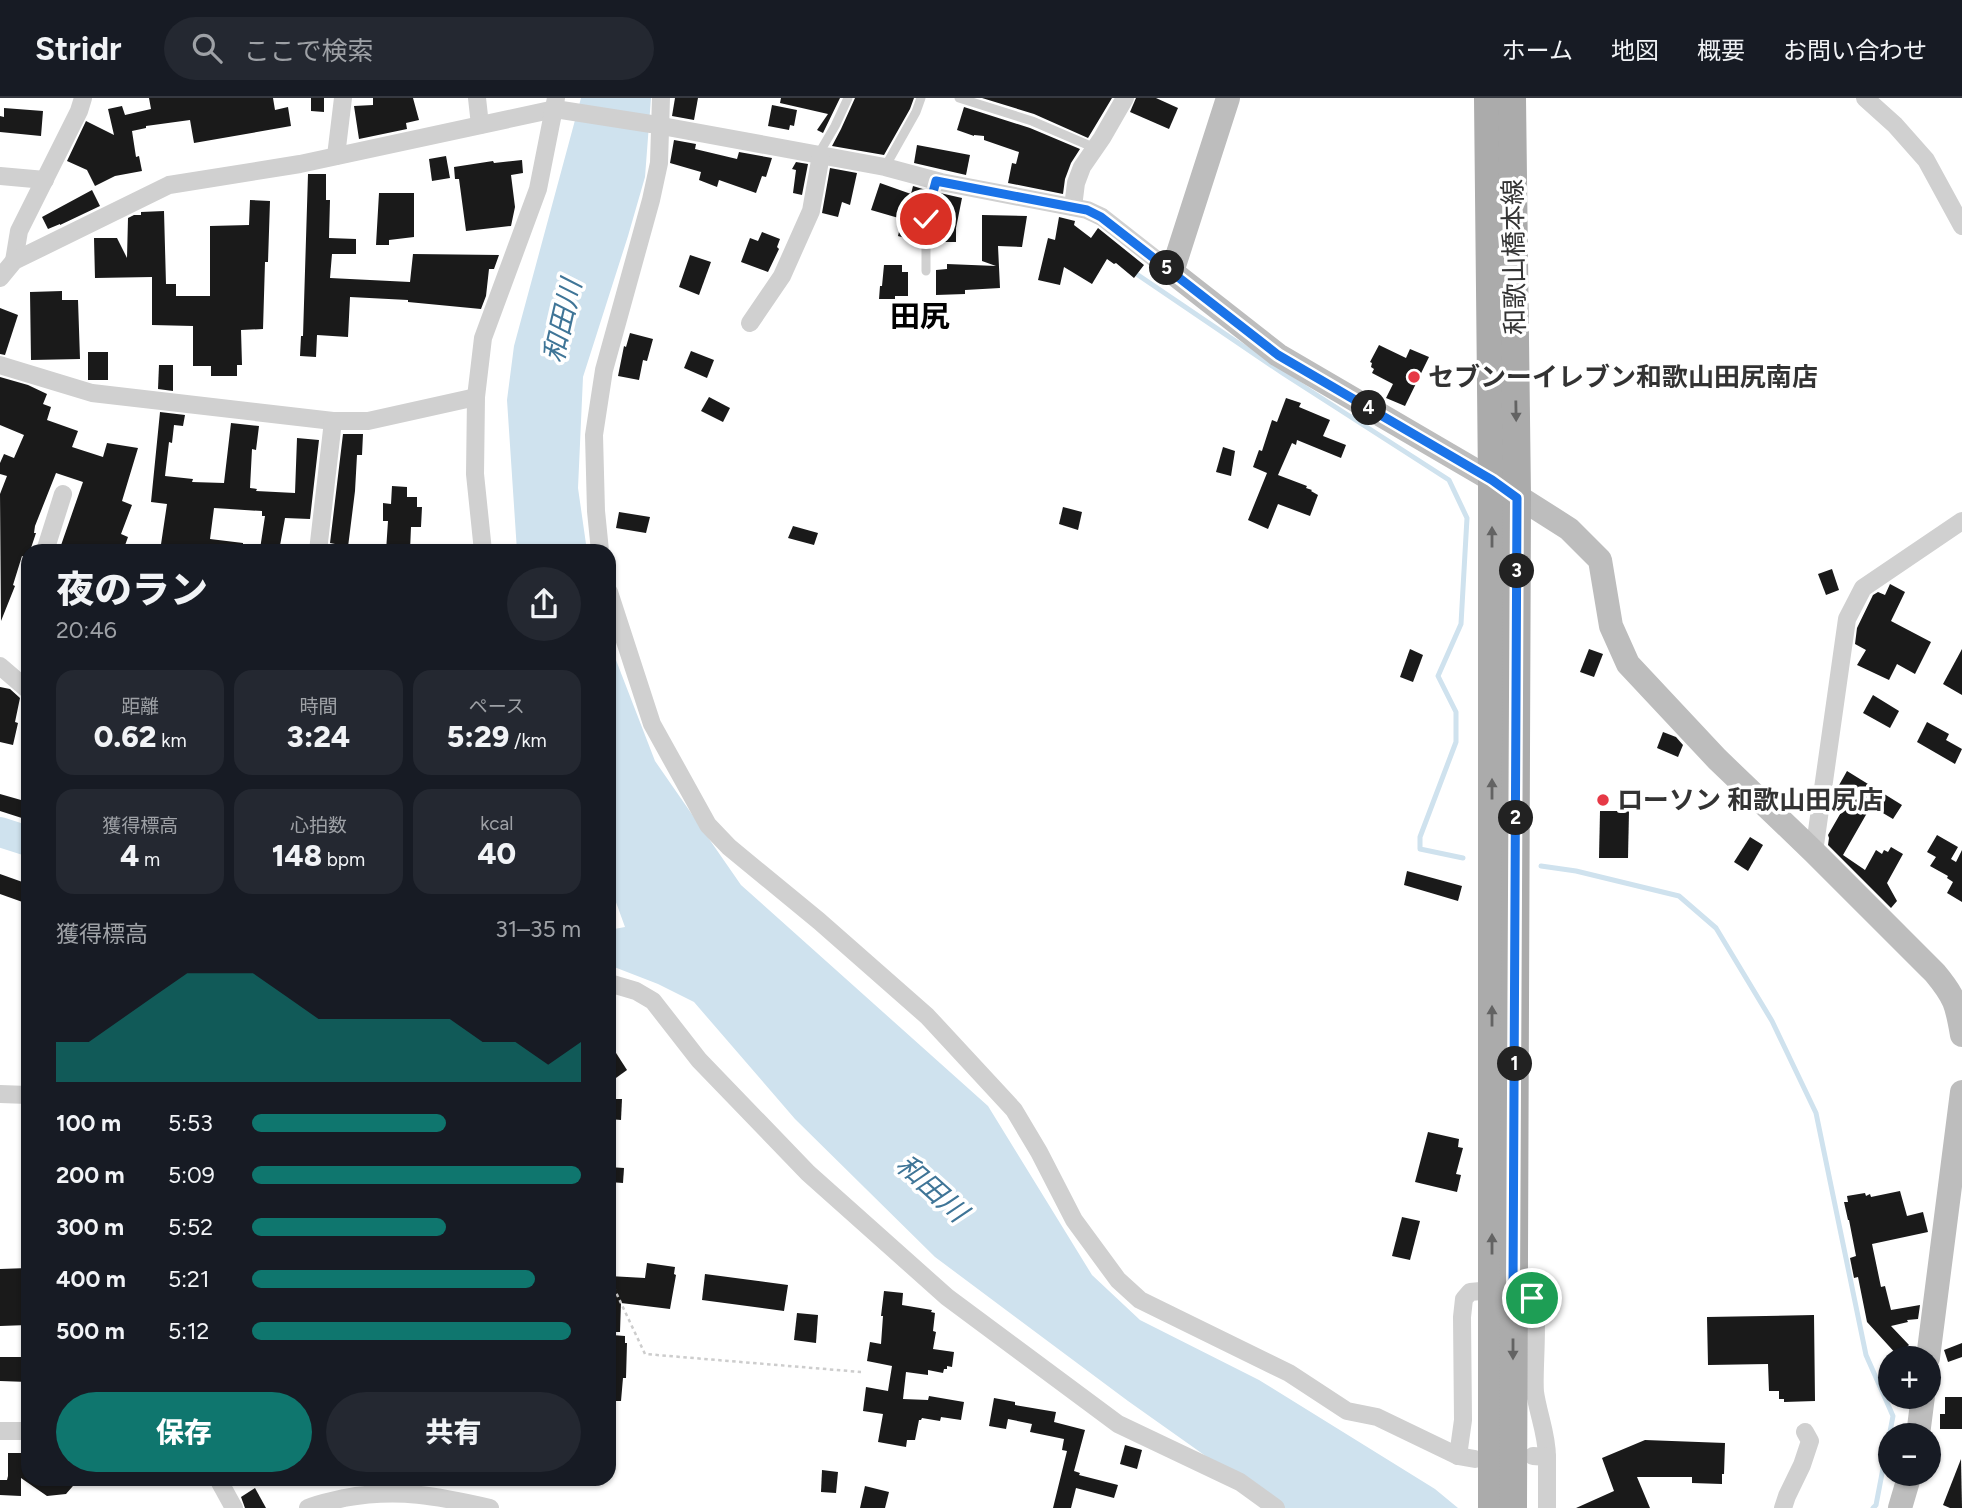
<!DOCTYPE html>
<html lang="ja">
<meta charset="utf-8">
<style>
:root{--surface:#171b24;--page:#242831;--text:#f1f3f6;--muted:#9ea1a6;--line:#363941;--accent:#0f766e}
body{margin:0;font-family:Figtree,"Noto Sans JP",sans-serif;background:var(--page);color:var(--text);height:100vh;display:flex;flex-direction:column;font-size:26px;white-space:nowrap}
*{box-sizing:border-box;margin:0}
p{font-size:23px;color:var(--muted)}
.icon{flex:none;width:38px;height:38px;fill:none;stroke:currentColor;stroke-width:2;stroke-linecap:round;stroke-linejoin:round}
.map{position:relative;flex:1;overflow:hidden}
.details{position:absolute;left:21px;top:446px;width:595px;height:942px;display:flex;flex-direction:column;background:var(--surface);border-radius:21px;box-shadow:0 2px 5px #0004}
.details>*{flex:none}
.buttons{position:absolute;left:1878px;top:1248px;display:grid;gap:14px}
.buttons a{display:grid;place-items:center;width:63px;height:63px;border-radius:50%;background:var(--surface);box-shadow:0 2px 5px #0004;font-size:35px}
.pin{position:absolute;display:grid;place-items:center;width:60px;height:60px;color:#fff;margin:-30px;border:4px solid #fff;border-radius:50%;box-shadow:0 2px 7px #0007}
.km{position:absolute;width:35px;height:35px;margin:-18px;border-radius:50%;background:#222;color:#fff;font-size:19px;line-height:35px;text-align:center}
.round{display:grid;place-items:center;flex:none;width:74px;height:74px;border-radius:37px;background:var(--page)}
.head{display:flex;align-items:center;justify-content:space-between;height:119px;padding:0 35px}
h1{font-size:38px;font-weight:800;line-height:52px}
.metrics{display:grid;grid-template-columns:repeat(3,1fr);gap:10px;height:119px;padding:7px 35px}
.metrics div{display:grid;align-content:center;border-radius:18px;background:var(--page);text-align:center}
.metrics b{font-size:30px;font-weight:800}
.metrics small{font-size:19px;font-weight:400}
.metrics p{font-size:19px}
.chart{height:196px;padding:14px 35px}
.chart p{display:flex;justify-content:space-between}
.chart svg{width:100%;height:126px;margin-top:7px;fill:var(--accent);opacity:.7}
.action{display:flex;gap:14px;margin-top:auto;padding:14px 35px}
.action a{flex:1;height:80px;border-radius:42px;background:var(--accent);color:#fff;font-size:28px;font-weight:800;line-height:80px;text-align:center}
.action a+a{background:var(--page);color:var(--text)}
ul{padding:0 35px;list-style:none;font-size:23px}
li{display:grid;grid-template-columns:112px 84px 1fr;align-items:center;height:52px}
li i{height:18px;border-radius:9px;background:var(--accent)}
header{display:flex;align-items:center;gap:42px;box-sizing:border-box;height:98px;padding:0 35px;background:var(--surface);border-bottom:2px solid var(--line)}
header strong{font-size:33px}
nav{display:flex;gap:38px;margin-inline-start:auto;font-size:24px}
.search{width:490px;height:63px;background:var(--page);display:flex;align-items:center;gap:18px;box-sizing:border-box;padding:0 24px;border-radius:38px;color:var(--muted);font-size:26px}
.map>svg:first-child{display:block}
.water{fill:#cfe2ee}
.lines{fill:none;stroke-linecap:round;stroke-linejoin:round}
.stream{stroke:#cfe2ee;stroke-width:5}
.river{stroke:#cfe2ee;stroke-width:30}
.building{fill:#1a1a1a}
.path{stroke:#cdcdcd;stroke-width:2.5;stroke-dasharray:3.5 3.5;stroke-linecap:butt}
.lane{stroke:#d0d0d0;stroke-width:9}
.street{stroke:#d0d0d0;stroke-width:18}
.secondary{stroke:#bdbdbd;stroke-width:24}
.primary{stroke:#ababab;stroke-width:28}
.oneway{fill:#636363}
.route-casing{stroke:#fff;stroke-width:14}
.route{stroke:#1a73e8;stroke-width:9}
.poi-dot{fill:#e63946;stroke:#fff;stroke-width:2.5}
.labels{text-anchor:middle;stroke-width:7;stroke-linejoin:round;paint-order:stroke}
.street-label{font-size:26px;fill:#333;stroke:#fff}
.poi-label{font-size:26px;font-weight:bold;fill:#333;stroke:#fff;text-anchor:start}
.water-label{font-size:28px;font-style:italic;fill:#3f7597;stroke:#fff}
.quarter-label{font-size:30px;font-weight:bold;fill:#000;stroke:#fff}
</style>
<header>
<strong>Stridr</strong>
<div class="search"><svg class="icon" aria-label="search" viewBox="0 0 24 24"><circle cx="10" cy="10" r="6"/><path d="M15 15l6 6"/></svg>ここで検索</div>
<nav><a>ホーム</a><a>地図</a><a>概要</a><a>お問い合わせ</a></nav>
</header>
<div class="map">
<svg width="1962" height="1410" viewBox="0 0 1962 1410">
<rect width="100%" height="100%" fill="#fff"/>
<!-- water -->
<g class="water">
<path d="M581,0H651L645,79L628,138L583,279L578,390L587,453H517L507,302L514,248Z"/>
<path d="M609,544L655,663L741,787L988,1008L1092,1177L1140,1222L1259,1282L1435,1391L1458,1410H1279L1128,1303L935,1159L795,1021L694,904L658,886L609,867V832L625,829L609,785Z"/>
</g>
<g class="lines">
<!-- stream -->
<g class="stream">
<path d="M1138,177L1284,276L1449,382L1467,420L1465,455L1461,526L1438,578L1456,614V644L1420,739V751L1463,760"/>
<path d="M1541,768L1576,773L1679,798L1716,830L1772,923L1816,1015L1866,1257L1893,1318L1876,1407L1873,1410"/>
</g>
<!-- river -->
<path class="river" d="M0,734L28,743"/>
</g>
<!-- building -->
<g class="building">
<path d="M149,0H273L275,12L288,9L291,28L194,45L190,22L146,28V30L132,33L136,59L139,58L142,73L115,78L95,88L87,72L67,63L86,23L114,37L108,11L122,8L125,17L151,11Z"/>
<path d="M311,0H324V14L311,13Z"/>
<path d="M373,0H413L419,22L406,25L407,31L359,41L354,8L373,7Z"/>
<path d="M675,0H698L694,22L672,18Z"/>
<path d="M781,0H840L823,35L817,32L828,16L780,5Z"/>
<path d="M855,0H914L910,11L884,57L832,48L841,31Z"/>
<path d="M982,0H1112L1088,40L1034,16Z"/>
<path d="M1136,0H1156L1178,10L1169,31L1130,14Z"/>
<path d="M772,7L797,12L794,28L790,27L789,32L768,28Z"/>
<path d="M964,9L1030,30L1080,51L1071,65L1065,81L1063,96L1008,85L1012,65L1016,66L1019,54L984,42V38L974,37V38L957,32Z"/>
<path d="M4,10L43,13L41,38L0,34V18L4,19Z"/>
<path d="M674,42L696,46L695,51L737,61L739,54L772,60L766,79L762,78L756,95L719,82L717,89L699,82L701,74L670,65Z"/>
<path d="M917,47L970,57L966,77L914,65Z"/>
<path d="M446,58L450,80L432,83L429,61Z"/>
<path d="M522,62L523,75L511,77L515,109L511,128L466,133L459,81H455L454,69L493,63L494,65Z"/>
<path d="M796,64L808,66L802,97L793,95L796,72L792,71Z"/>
<path d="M830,70L857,75L850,107L842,104L838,119L822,115Z"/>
<path d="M308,76H326V102H330L329,140L356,141V156H332L330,180L410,184L413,156L499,157L494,171H489L486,198L481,211L408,204V202L350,199L348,239L317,237L316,259L300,258L301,238H303Z"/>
<path d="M880,85L911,96L913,88L926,92L919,120V144L898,138L902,121L871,112Z"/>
<path d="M92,92L100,108L60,127V126L48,131L42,119Z"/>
<path d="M379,95H414V139L389,142V147H376Z"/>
<path d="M940,95L962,100L956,130V144H933V122Z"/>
<path d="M250,102L270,103L268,164H265L263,231L241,232L242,267H237V278H211V268H193V228L152,227V179L95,180L94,140H117L127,160L128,120L134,117H141V114L164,113L166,186H176V198H210V128L249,127Z"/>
<path d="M982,117L1027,118L1022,149L998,148L1000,190L965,192V196L936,197V172L947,171V166L996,168L982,163Z"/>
<path d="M1059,119L1075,123L1074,127L1091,140L1098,130L1144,167L1134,180L1116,165L1114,166L1107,161L1092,186L1064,169L1060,187L1038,182L1048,140L1055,142Z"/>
<path d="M762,134L780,141L777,149L779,151L768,174L741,164L750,140L758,143Z"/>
<path d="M690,157L711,164L699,197L679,189Z"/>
<path d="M884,167H902V174H908V198H895V201H879L880,188H882Z"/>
<path d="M62,193V202H78L80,261L31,262L30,194Z"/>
<path d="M0,210L18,217L5,257L0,256Z"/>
<path d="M630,235L653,241L647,263L643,262L639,282L618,278L624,248L626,249Z"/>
<path d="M1379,247L1406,260L1410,251L1429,259L1405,308L1386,300L1393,286L1372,275L1374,271L1371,269L1372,265L1370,264Z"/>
<path d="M691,253L714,262L707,280L684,270Z"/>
<rect x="88" y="254" width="20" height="28"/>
<path d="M159,267H173V293L158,291Z"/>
<path d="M0,279L28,287L47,296L43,306L51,309L47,322L78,333L72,349L103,359L107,345L138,350L122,403L132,407L121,436L128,439L123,453H59L83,384L56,375L35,428L34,435H36L30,453H28L27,460L22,458L13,487L15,488L1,523L0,396L7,378L0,376V365L4,356L14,360L24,337L0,327Z"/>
<path d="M709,299L730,310L723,324L701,313Z"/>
<path d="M1286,300L1301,305L1299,309L1330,322L1323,338L1346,347L1341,360L1297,342L1296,347L1292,345L1278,377L1307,388L1306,390L1312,392L1311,393L1318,397L1310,418L1278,406L1268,431L1248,422L1267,375L1253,369L1259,352L1262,353L1272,322L1277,324Z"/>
<path d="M160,314L185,317L183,328L174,327L172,345L169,344L165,378L193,381L192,384L224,385L231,325L259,328L256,352L252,351L250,390L257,391L256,393L295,395L297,340L319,342L310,421L285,420L279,453H276L260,451L265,418H262V413L214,410L210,441L243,445V453H160L167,406L151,404Z"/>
<path d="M343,336H363L362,357H357L355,393L348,449H335V446L330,445Z"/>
<path d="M1223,349L1235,353L1231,378L1216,374Z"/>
<path d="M392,388L407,389V399H417V409H422L421,429H411L410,453H386L388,423H383V405L391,406Z"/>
<path d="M1063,409L1082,414L1078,432L1059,426Z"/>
<path d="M619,414L650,419L646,435L616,430Z"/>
<path d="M793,428L818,435L814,447L788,440Z"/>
<path d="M1832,471L1839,492L1826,497L1818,476Z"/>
<path d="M1890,486L1905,494L1891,523L1931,544L1915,576L1897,566L1889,582L1857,567L1866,552L1855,546L1857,530L1873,497L1878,494L1885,497Z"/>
<path d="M1410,551L1423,557L1413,584L1400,579Z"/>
<path d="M1589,551L1603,556L1594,579L1580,574Z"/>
<path d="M1962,551V597L1943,586Z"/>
<path d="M0,589L10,591L20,600L15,624L18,625L13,647L0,644Z"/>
<path d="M1873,597L1899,613L1890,630L1863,615Z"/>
<path d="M1927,624L1949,636L1946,642L1962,651L1955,666L1917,644Z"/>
<path d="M1663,634L1676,639L1683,647L1678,659L1657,650Z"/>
<path d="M1847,673L1902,707L1893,721L1871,708L1843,757L1865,772L1876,752L1882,756L1884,752L1888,754L1891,749L1903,756L1887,785L1897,803L1891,810L1828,747L1829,740L1828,737L1847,704L1834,696Z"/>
<path d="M0,696L28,704V722L0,713Z"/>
<path d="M1600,713H1629L1628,760H1599Z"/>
<path d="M1937,737L1958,749L1951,761L1956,764L1962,752V804L1947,795L1953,784L1947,780L1948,778L1930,768L1936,759L1927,754Z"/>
<path d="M1750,739L1763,747L1748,773L1734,764Z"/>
<path d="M1407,773L1462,788L1458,803L1404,787Z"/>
<path d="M0,776L28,786V806L0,796Z"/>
<path d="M609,944L627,972L609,985Z"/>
<path d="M609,1001H622L621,1022L609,1021Z"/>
<path d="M1428,1034L1459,1041L1458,1049L1463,1050L1456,1076L1461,1077L1457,1094L1415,1084Z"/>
<path d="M609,1069L624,1070L623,1085L609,1084Z"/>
<path d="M1900,1093L1907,1118L1923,1114L1928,1134L1872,1146L1881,1189L1885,1188L1891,1212L1920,1207L1918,1221L1907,1222L1908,1224L1891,1228L1909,1247L1898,1258L1867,1224L1858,1179L1854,1180L1850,1160L1856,1158L1849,1122H1848L1844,1104H1848L1847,1098L1865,1095L1866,1098L1870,1096L1871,1099Z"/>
<path d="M1402,1119L1420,1123L1410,1162L1392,1158Z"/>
<path d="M647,1165L675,1169L674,1176L676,1177L670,1211L621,1205L620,1234H609V1178L645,1180Z"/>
<path d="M28,1170V1227L0,1228V1171Z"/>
<path d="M705,1176L788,1187L784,1213L702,1202Z"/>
<path d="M884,1193L903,1195L902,1207L932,1212L931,1214L935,1215L933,1233L936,1234L933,1251L954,1254L952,1269L947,1268V1271H944L943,1275L928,1272V1277L906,1274L903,1301L928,1302L929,1298L964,1304L961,1322L941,1319L940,1323L922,1320L921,1322H919L915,1342H907L906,1349L878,1344L883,1316L863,1313L866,1289L888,1293L892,1268L867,1263L870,1244L881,1246L883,1218H881Z"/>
<path d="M797,1215L818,1217L816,1245L794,1242Z"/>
<path d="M1814,1217L1815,1303L1784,1304V1301H1779V1293H1769L1768,1266L1708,1267L1707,1219Z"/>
<path d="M612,1237L625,1238V1245H627L626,1280H623L621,1303H609V1263Z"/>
<path d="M1962,1245V1259L1948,1264L1944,1252Z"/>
<path d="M0,1259H28V1284L0,1283Z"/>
<path d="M1945,1299H1962V1331H1940V1316H1945Z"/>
<path d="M994,1300L1015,1304V1307L1056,1314L1054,1324L1085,1332L1074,1373L1080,1375L1079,1377L1118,1387L1114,1400L1076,1390L1071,1410H1053L1067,1353L1062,1352L1064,1341L1030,1334L1032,1326L1008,1321L1006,1331L989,1328Z"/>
<path d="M1645,1342L1725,1345L1724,1376H1722V1386L1692,1385V1379H1637L1650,1410H1576L1614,1393L1602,1360Z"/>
<path d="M1125,1347L1142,1352L1137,1371L1120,1366Z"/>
<path d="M8,1355H28V1381H79L66,1396L47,1398L21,1380V1398L0,1397V1382H7L8,1378Z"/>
<path d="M1961,1361L1962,1410H1950L1943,1407Z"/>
<path d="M822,1372L838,1374L836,1395L821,1394Z"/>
<path d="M865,1388L889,1394L885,1410H860Z"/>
<path d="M255,1390L266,1410H245L241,1399Z"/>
</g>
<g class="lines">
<!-- path -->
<path class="path" d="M609,1185L612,1186L645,1256L861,1274"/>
<!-- lane -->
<g class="lane">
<path d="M959,0L1032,23L1095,50"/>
<path d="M818,57L835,28L848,0"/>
<path d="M885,69L916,14L921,0"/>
<path d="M926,173V121L936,83"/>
</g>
<!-- street -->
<g class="street">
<path d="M477,0L480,27"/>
<path d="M1865,0L1895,27L1926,62L1962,128"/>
<path d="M336,58L343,0"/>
<path d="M0,78L45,82"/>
<path d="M1073,109L1076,85L1082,69L1102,40L1125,0"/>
<path d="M14,163L19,133L79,13L83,0"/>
<path d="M0,180L14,163L169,87L300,66L555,11L651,26L885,69L941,84L1087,112L1102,119L1172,174"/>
<path d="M750,225L782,178L811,113L821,57"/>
<path d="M0,267L92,295L333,323"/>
<path d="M45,453L63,396"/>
<path d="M318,453L333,323H368L476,299"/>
<path d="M483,453L475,376L476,299L483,240L538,91L556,0"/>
<path d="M600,453L596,413L594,337L604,272L651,102L659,65L661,0"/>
<path d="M609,494L652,626L708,727L729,749L819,823L927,918L1014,1012L1039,1054L1074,1122L1118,1182L1140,1202L1289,1275L1347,1313L1377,1319L1458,1358L1475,1361"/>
<path d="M0,568L28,592"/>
<path d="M1814,754L1847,521L1863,490L1962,423"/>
<path d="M609,885L636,893L653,903L699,962L808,1075L947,1199L1118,1326L1240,1384L1276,1410"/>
<path d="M0,996L28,997"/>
<path d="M1513,1191C1520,1192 1528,1193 1532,1200C1540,1216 1533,1273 1535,1294C1538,1316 1547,1336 1547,1359"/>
<path d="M0,1333H28"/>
<path d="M1458,1358L1463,1322L1462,1219L1464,1201L1470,1194L1492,1192"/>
<path d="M1533,1358L1547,1359V1410"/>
<path d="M218,1381L234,1410"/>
<path d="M308,1410C319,1405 332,1403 344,1400C398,1390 438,1398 490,1410"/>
<path d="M1783,1410L1787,1398L1802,1367L1810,1343L1805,1334"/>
</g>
<!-- secondary -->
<g class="secondary">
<path d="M1228,0L1172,174L1278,257L1492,382L1569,431L1600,462L1611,528L1628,566L1717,661L1814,754L1935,875C1955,899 1957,907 1962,937"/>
<path d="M1928,1260L1962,994"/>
<path d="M1918,1337L1923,1298"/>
<path d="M1900,1410L1910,1376"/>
</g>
<!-- primary -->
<g class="primary">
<path d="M1488,0L1492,382V1410"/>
<path d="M1512,0L1517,400L1513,1410"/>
</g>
</g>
<!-- one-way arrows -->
<defs><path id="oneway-solid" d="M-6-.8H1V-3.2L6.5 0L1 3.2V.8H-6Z" transform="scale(1.75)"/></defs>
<g class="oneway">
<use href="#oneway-solid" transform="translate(1516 313) rotate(89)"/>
<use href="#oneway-solid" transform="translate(1492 439) rotate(-90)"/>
<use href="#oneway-solid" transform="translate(1492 691) rotate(-90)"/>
<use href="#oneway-solid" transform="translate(1492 918) rotate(-90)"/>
<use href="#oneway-solid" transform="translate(1492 1146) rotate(-90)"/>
<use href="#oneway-solid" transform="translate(1513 1251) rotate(90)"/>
</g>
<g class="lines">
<defs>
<path id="route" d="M926,121L936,83L1087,112L1101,119L1278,257L1492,382L1517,400L1513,1191L1522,1192L1532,1200"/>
</defs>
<!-- route casing -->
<use href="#route" class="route-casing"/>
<!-- route -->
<use href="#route" class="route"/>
</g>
<!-- markers -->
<g class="poi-dot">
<circle cx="1414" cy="279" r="7"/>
<circle cx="1603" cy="702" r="7"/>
</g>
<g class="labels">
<!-- street labels -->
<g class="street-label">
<text transform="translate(1514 159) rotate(-91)" y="9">和歌山橋本線</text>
</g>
<!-- poi labels -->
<g class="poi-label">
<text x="1428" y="288">セブンーイレブン和歌山田尻南店</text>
<text x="1617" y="711">ローソン 和歌山田尻店</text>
</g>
<!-- water labels -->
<g class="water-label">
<text transform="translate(562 223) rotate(-77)" y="10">和田川</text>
<text transform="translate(932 1090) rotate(42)" y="10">和田川</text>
</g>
<!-- quarter labels -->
<g class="quarter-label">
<text x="920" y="229">田尻</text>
</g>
</g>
</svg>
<div class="buttons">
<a>+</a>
<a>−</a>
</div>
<div class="pin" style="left:1532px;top:1200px;background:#1e9e55"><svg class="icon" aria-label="arrive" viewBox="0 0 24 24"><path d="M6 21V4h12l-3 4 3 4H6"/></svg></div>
<div class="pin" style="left:926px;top:121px;background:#d93025"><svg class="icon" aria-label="check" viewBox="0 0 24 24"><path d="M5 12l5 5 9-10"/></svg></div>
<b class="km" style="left:1515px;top:966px">1</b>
<b class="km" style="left:1516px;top:720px">2</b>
<b class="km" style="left:1517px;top:473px">3</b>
<b class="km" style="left:1369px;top:310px">4</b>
<b class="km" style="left:1167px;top:170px">5</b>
<section class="details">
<div class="head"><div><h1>夜のラン</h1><p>20:46</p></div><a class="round"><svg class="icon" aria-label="share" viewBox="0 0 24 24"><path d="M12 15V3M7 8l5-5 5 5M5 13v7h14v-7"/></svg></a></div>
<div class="metrics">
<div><p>距離</p><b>0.62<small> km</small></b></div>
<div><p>時間</p><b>3:24</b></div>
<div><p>ペース</p><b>5:29<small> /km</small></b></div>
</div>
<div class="metrics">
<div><p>獲得標高</p><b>4<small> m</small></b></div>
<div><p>心拍数</p><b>148<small> bpm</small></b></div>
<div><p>kcal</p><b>40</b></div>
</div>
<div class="chart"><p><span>獲得標高</span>31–35 m</p>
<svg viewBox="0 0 160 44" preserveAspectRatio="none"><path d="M0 44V30L10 30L20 22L30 14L40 6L50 6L60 6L70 14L80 22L90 22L100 22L110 22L120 22L130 30L140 30L150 38L160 30V44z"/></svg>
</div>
<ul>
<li><b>100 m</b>5:53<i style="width:59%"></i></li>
<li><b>200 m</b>5:09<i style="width:100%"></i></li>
<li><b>300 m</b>5:52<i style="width:59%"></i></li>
<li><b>400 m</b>5:21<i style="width:86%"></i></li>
<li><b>500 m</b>5:12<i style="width:97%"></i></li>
</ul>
<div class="action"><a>保存</a><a>共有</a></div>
</section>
</div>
